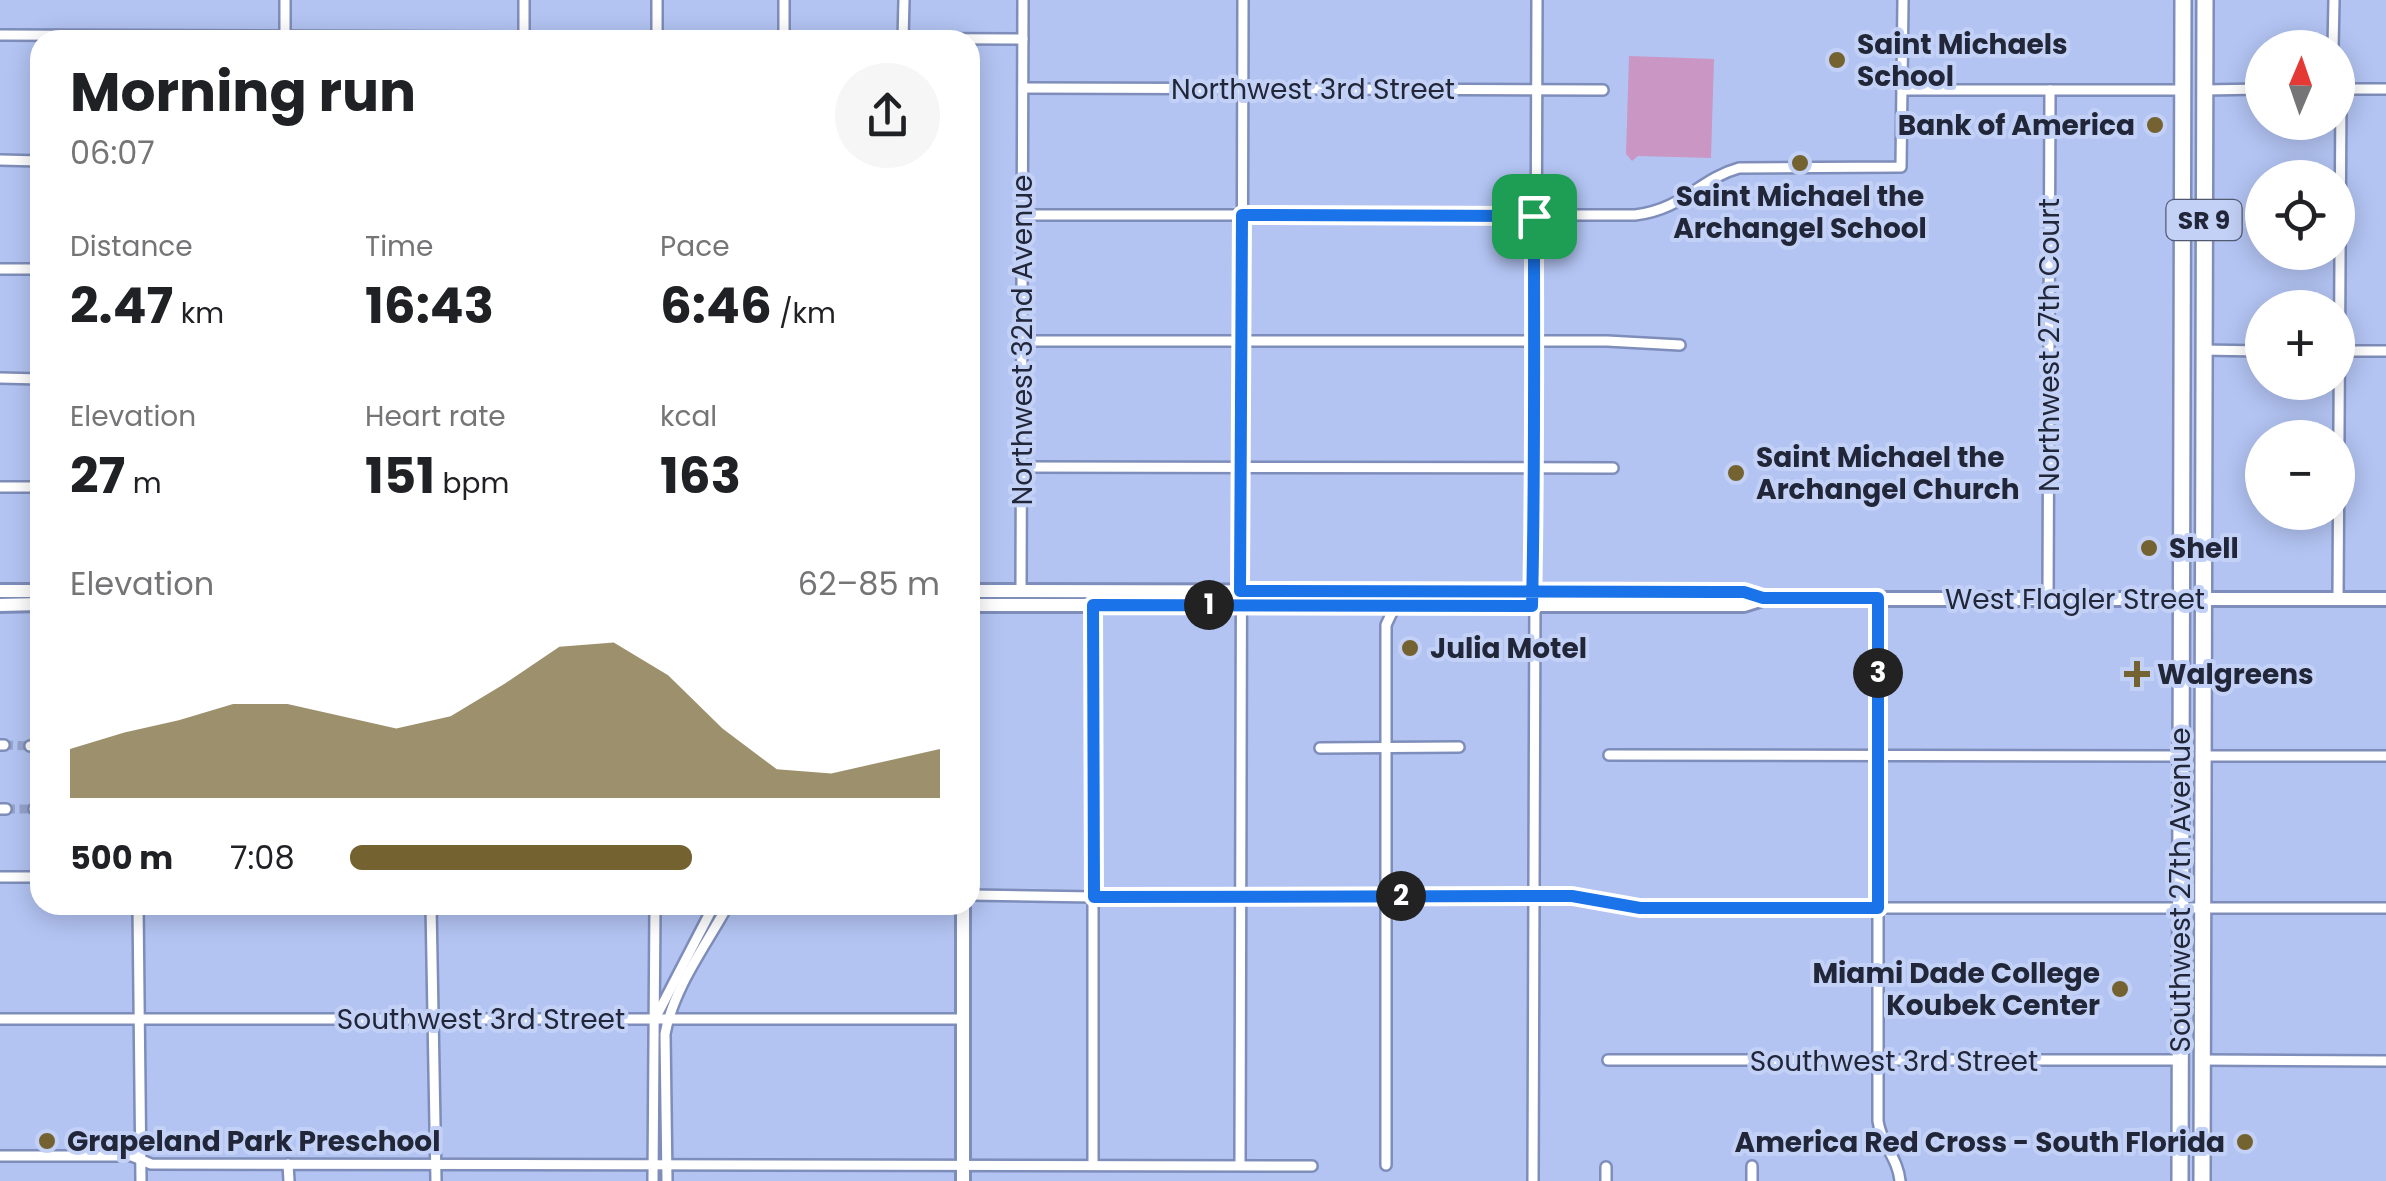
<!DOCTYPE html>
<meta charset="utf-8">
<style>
:root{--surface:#fff;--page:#f6f6f6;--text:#202124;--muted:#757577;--accent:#746230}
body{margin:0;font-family:Poppins,sans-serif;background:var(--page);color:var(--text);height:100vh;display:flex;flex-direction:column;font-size:38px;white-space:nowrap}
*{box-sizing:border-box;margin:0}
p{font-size:32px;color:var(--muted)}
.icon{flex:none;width:55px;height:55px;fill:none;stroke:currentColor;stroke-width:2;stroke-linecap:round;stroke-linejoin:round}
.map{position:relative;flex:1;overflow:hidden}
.drawer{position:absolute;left:30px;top:30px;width:950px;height:885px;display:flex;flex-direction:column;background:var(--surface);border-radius:30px;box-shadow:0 5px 25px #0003}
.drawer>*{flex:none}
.needle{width:65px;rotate:2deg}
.controls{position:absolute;left:2245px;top:30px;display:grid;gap:20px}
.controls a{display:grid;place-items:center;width:110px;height:110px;border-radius:50%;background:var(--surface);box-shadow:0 5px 25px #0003;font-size:50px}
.pin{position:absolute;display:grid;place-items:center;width:85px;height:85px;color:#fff;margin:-42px;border-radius:20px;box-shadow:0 5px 15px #0006}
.km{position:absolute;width:50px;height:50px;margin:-25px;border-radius:50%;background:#222;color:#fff;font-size:28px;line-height:50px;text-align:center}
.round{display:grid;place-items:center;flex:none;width:105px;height:105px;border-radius:52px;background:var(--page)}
.headline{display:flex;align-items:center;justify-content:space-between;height:170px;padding:0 40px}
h1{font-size:55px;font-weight:700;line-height:75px}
.stats{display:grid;grid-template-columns:repeat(3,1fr);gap:15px;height:170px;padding:10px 40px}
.stats div{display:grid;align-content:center}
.stats b{font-size:50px;font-weight:700}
.stats small{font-size:28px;font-weight:400}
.stats p{font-size:28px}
.chart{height:280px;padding:20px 40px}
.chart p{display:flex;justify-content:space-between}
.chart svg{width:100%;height:180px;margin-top:10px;fill:var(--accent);opacity:.7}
ul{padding:0 40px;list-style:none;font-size:32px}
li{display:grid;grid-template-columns:160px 120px 1fr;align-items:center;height:75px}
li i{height:25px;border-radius:12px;background:var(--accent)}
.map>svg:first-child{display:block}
.pitch{fill:#ca96c4}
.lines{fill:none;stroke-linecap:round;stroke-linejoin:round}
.street-tunnel{stroke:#96a5ce;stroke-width:9;stroke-dasharray:9 4.5;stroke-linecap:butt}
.street-casing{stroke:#7e8db9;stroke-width:14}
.secondary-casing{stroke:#7e8db9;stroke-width:18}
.highway-casing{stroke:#7e8db9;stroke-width:20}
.street{stroke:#fff;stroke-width:9}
.secondary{stroke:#fff;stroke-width:12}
.highway{stroke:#fff;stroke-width:15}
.route-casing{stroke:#fff;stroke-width:20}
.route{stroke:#1a73e8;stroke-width:12}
.poi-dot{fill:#746230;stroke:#c3d1f7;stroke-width:4}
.labels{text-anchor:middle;stroke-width:8;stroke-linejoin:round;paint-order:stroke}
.shield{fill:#c3d1f7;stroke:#525a71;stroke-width:2.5}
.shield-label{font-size:25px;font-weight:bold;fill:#212738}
.poi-label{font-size:28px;font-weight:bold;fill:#212738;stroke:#c3d1f7;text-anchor:start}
.street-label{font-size:28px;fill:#212738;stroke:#c3d1f7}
</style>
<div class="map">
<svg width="2386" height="1181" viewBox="0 0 2386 1181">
<rect width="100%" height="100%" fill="#b3c4f3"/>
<!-- pitch -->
<path class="pitch" d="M1629,56L1714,59L1711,158L1638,156L1632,161L1626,154Z"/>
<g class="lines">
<!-- street-tunnel -->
<g class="street-tunnel">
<path d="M4,745L30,746"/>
<path d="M6,809H34"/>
</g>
<defs>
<g id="street">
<path d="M0,35L1023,39"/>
<path d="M285,40V0"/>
<path d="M524,40V0"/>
<path d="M657,40V0"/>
<path d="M784,40V0"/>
<path d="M903,40L904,0"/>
<path d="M2333,48L2334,0"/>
<path d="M1023,88L1603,90"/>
<path d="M2339,89H2386"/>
<path d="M1902,90H2182"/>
<path d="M2205,90L2262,89"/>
<path d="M0,160L40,161"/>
<path d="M1022,215H1635C1684,209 1699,179 1739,168L1901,167L1903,0"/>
<path d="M0,269H40"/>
<path d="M1021,341H1607L1680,345"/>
<path d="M2202,350L2262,351"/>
<path d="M2338,351H2386"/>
<path d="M0,378L40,379"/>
<path d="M1021,467L1613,468"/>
<path d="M0,487H40"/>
<path d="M1021,591L1023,0"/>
<path d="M1878,598V1121C1881,1144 1898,1158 1900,1181"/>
<path d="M2048,599L2050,90"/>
<path d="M2338,599L2341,89"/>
<path d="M1093,605V1165"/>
<path d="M0,745H4"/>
<path d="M30,746H40"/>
<path d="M1320,748L1459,747"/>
<path d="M1609,755L2180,756"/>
<path d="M2202,756H2386"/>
<path d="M0,809H6"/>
<path d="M34,809H40"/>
<path d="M0,877H40"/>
<path d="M970,895L1094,897L1572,896L1639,908H2386"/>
<path d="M138,905L141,1181"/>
<path d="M431,905L436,1181"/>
<path d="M658,1013L714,905"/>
<path d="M0,1019H963"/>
<path d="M1608,1060H2180"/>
<path d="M2202,1060L2386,1061"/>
<path d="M0,1156H132L151,1164L1312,1166"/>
<path d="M288,1164L289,1181"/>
<path d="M1240,1165L1243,0"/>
<path d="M1386,1165V625L1395,606"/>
<path d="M653,1181L655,905"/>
<path d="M667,1181L665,1034C674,987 705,947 728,905"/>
<path d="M1533,1181L1537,0"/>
<path d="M1606,1181V1167"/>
<path d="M1752,1181V1166"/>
</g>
<g id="secondary">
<path d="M0,591H40"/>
<path d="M970,591L1717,592H1743L1763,599H2386"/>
<path d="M0,605L40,604"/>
<path d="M970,605H1744L1763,599"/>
<path d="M963,1181V905"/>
</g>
<g id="highway">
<path d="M2180,1181L2183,0"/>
<path d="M2202,1181L2205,0"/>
</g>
</defs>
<!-- street casing -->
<use href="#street" class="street-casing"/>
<!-- secondary casing -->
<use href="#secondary" class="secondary-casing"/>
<!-- highway casing -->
<use href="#highway" class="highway-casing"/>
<!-- street -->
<use href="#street" class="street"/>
<!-- secondary -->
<use href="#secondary" class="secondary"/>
<!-- highway -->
<use href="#highway" class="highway"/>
</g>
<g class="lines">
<defs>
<path id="route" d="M1534,216C1534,346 1535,476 1532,606L1093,605L1094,897L1572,896L1640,908H1878V598H1763L1744,592H1718L1240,591L1242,215L1534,216"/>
</defs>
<!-- route casing -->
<use href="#route" class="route-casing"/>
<!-- route -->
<use href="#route" class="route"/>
</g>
<!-- markers -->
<g class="poi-dot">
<circle cx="1837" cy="60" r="10"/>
<circle cx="2155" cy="125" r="10"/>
<circle cx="1800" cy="163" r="10"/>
<circle cx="1736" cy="473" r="10"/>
<circle cx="2149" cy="548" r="10"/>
<circle cx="1410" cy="648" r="10"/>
<path d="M2132 659h10v10h10v10h-10v10h-10v-10h-10v-10h10z"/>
<circle cx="2120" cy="989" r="10"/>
<circle cx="47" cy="1141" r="10"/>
<circle cx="2245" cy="1142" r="10"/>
</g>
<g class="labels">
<!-- shield labels -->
<rect class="shield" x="2166.5" y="200" width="75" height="40" rx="8"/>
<g class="shield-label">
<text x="2204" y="229">SR 9</text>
</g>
<!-- poi labels -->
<g class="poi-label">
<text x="1857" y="54">Saint Michaels<tspan x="1857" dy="32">School</tspan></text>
<text x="2135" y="135" text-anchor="end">Bank of America</text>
<text x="1800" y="206" text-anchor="middle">Saint Michael the<tspan x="1800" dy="32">Archangel School</tspan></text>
<text x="1756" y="467">Saint Michael the<tspan x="1756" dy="32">Archangel Church</tspan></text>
<text x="2169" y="558">Shell</text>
<text x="1430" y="658">Julia Motel</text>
<text x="2157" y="684">Walgreens</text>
<text x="2100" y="983" text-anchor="end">Miami Dade College<tspan x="2100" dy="32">Koubek Center</tspan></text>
<text x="67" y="1151">Grapeland Park Preschool</text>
<text x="2225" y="1152" text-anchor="end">America Red Cross - South Florida</text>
</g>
<!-- street labels -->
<g class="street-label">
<text x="1313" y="99">Northwest 3rd Street</text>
<text transform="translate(1022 340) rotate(-90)" y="10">Northwest 32nd Avenue</text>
<text transform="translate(2049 345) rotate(-90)" y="10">Northwest 27th Court</text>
<text x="2075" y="609">West Flagler Street</text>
<text transform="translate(2180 890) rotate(-90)" y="10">Southwest 27th Avenue</text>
<text x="481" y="1029">Southwest 3rd Street</text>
<text x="1894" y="1071">Southwest 3rd Street</text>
</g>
</g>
</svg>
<div class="controls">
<a><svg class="needle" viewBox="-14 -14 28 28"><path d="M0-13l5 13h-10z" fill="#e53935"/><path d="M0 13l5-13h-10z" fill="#757577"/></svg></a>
<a><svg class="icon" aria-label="locate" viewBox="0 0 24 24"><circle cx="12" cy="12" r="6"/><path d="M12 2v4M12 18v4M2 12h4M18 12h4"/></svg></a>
<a>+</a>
<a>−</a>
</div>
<div class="pin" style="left:1534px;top:216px;background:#1e9e55"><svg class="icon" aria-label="arrive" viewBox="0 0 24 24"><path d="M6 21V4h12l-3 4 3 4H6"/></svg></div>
<b class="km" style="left:1209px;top:605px">1</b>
<b class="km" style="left:1401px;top:896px">2</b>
<b class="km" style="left:1878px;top:673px">3</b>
<section class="drawer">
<div class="headline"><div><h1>Morning run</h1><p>06:07</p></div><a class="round"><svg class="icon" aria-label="share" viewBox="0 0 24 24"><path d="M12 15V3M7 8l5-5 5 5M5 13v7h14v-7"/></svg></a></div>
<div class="stats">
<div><p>Distance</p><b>2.47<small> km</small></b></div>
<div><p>Time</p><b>16:43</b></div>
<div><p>Pace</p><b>6:46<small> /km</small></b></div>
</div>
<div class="stats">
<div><p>Elevation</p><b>27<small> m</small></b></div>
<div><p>Heart rate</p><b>151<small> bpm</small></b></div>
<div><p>kcal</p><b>163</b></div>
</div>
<div class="chart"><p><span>Elevation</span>62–85 m</p>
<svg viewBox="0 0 160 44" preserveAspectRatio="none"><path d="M0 44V32L10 28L20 25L30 21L40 21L50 24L60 27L70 24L80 16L90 7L100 6L110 14L120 27L130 37L140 38L150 35L160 32V44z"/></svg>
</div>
<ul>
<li><b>500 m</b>7:08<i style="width:58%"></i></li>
</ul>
</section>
</div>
